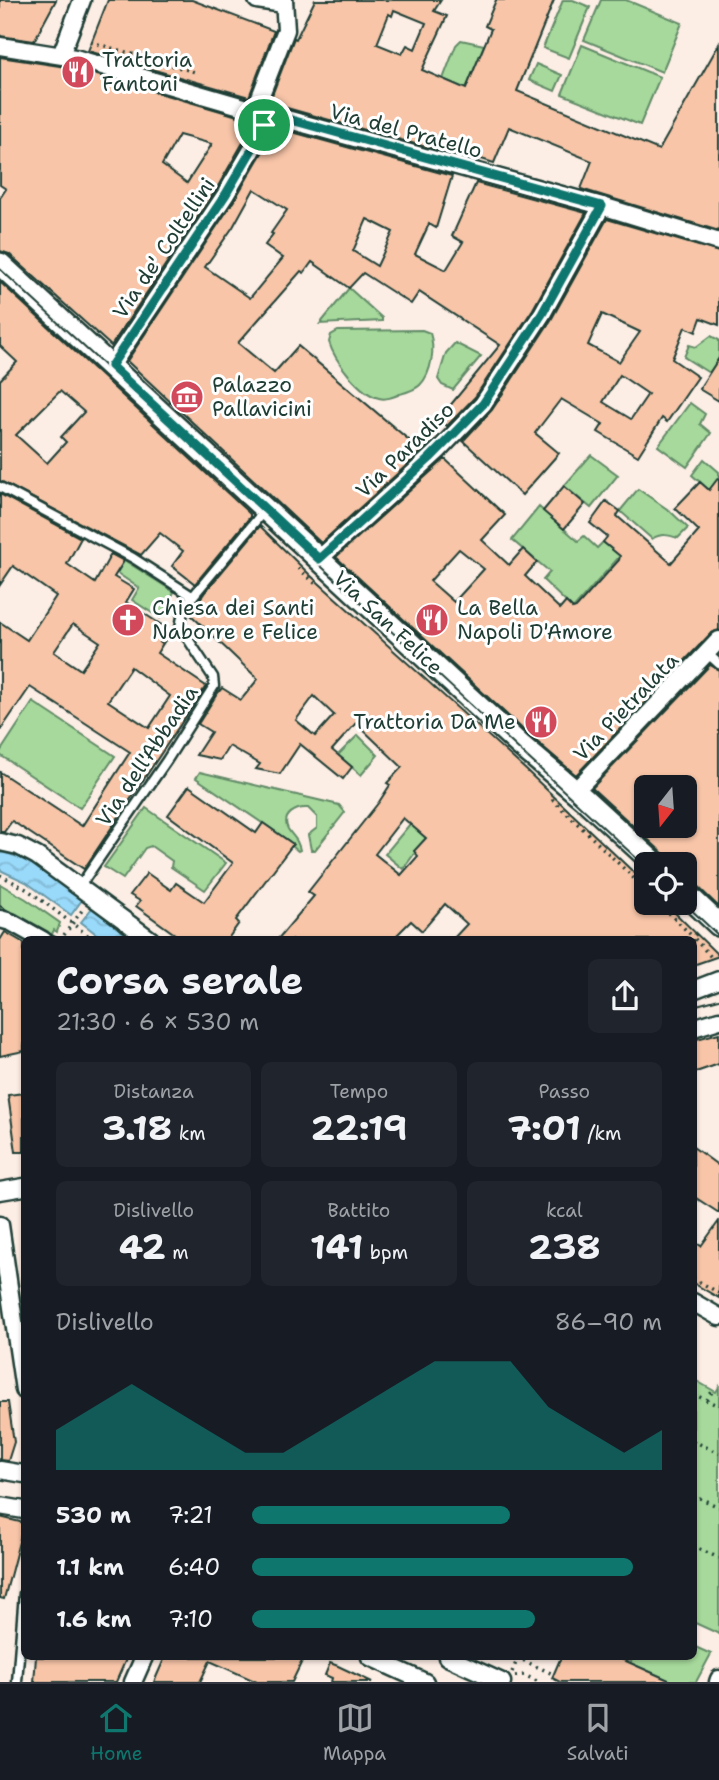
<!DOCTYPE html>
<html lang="it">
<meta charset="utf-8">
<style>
:root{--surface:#171b24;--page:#20242c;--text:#f1f3f6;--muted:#9ea1a6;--line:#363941;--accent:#0f766e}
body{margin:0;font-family:"Shantell Sans",sans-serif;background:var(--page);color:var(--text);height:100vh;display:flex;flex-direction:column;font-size:26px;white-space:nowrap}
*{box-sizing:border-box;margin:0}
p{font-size:23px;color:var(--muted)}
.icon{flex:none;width:38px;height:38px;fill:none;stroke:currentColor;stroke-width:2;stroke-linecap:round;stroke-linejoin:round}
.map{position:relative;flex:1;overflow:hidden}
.drawer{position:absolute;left:21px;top:936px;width:676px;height:724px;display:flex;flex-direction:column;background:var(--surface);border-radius:10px;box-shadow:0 2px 5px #0004}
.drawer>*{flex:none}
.needle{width:46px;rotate:197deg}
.tools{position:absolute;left:634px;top:775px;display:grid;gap:14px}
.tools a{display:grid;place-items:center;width:63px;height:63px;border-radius:10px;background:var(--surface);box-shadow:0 2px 5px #0004;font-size:35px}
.pin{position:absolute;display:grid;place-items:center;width:60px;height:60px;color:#fff;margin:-30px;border:4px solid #fff;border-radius:50%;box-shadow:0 2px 7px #0007}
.round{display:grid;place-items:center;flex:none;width:74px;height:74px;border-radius:10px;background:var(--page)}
.overview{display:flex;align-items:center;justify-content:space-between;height:119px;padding:0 35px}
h1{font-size:38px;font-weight:700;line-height:52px}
.stats{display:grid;grid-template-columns:repeat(3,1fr);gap:10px;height:119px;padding:7px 35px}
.stats div{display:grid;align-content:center;border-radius:10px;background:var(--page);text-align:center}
.stats b{font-size:35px;font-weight:700}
.stats small{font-size:19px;font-weight:400}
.stats p{font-size:19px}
.chart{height:196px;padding:14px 35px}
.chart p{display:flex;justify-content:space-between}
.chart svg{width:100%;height:126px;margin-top:7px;fill:var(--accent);opacity:.7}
ul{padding:0 35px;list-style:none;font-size:23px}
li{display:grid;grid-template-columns:112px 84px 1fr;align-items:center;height:52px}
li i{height:18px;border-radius:9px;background:var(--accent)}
.menu{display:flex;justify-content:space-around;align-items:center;height:98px;border-top:2px solid var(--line);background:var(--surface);font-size:19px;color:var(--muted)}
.menu a{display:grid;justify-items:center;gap:4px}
.menu .selected{color:var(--accent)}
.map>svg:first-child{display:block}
.green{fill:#a6d99b;stroke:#628b68;stroke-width:2}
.water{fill:url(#water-waves);stroke:#689bab;stroke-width:2}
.building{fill:#f8c5a8;stroke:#1f3d34;stroke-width:2;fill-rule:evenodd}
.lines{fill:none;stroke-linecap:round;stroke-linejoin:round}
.lane-casing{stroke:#1f3d34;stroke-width:13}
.street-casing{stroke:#1f3d34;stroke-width:21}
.secondary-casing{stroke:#1f3d34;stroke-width:26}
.path{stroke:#1f3d34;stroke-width:3.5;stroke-dasharray:2 5;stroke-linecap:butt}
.lane{stroke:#fff;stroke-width:8}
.street{stroke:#fff;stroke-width:16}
.secondary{stroke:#fff;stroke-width:21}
.tram{stroke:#1f3d34;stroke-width:2}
.route-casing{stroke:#fff;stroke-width:14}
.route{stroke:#0f766e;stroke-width:9}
.labels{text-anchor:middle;stroke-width:6;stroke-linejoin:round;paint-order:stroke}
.poi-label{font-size:21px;fill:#1f3d34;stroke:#fff;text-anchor:start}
.street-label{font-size:21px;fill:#1f3d34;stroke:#fff}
</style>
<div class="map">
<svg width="719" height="1682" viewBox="0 0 719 1682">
<defs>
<pattern id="water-waves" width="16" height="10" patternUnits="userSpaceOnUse" patternTransform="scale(1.75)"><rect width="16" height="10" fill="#99d9fa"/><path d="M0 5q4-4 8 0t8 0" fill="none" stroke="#83bbd7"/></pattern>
</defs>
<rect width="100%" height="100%" fill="#fdeee5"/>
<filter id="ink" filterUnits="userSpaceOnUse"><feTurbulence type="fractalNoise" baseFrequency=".0143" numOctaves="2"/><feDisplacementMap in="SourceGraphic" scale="14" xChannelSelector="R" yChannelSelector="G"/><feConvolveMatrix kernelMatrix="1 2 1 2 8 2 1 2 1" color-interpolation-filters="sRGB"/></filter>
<g filter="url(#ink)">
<!-- green -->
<g class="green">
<path d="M563,0H573L590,7L569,58L543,48Z"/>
<path d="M601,0H626L682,23L662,72L584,40Z"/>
<path d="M461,40L484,45L466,89L443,79L456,45Z"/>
<path d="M582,45L660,77L640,125L562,94Z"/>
<path d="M536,64L562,75L555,91L529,80Z"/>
<path d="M349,288L382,318V321L320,324Z"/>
<path d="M422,330L430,333C435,348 432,373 420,385C415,390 407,392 400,394C393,397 386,400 379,398C360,394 334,360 329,342L331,335L338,331Z"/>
<path d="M711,336L719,340V360L709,373L684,357L689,345L696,347Z"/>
<path d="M455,343L481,356L453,390L442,385L438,379L446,353Z"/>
<path d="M690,403L705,414L700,424L711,433L687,467L658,446Z"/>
<path d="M591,455L618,475L591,508L564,486Z"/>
<path d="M704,459L719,472V483L709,490L692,475Z"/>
<path d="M638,489L670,511L688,528L678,538C669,535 661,533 652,539L620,511Z"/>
<path d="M539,507L578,541L584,536L597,548L603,542L620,556L573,609L543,580L550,572L512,540Z"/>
<path d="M124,560L174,592L160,618L132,600L139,588L117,573Z"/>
<path d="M33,702L115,756L80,808L0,755V752Z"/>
<path d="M358,735L378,755L361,775L338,755Z"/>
<path d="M200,772L339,805L345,812L315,850H311L308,835L317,828V817L308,808C296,807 281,815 288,829C294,839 297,837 300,850L298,851L292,846L293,844L196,778Z"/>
<path d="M146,808L226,863L205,890L171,867L172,861L151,846L145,848L123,879L104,867Z"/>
<path d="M410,824L426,838L403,869L385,854Z"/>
<path d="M0,884L26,899L60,923L57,932L54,930L50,938L0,911Z"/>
<path d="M693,1379L716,1392L719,1387V1634L693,1622Z"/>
<path d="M693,1646L711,1654L696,1682H673L630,1663L634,1657H693Z"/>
</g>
<!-- water -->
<g class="water">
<path d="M0,852C31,857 57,882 82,900L71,915L26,882L0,870Z"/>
<path d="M92,908L133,940H104L81,922Z"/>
</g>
<!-- building -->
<g class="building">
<path d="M0,0H56L34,41L0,36Z"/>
<path d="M108,0H192L274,31L249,97L88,51Z"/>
<path d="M315,0H441L434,11L447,16L422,70L466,89L491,29L485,26L496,0H554L517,91L659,150L719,44V231L581,189L592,161L509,127L494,163L459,152L458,156L269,103L294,38L296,39ZM394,10L426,23L415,49L407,45L402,54L377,44L389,14L392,16Z"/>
<path d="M0,57L73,68L248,119L252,127L217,188L111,346L9,254L0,251V198L6,189L0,185ZM179,135L212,144L187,183L162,165Z"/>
<path d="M274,127L452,176L436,228L429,224L415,254L446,270L463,242L452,236L476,183L586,213L533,309L475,397L447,426L439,419L500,345L419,292L411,304L363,273L349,288L312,262L304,273L301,271L238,343L274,373L298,346L415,445L421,438L429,445L321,543L127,361L235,199L270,139ZM254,189L287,210L271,233L273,234L265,245L283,258L250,298L205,267L233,227ZM367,219L393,232L377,266L353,251Z"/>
<path d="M607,219L719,252V325L701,318L696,332L685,327L672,359L698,377L667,422L662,418L638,456L598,432L603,424L561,399L535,433L559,453L522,495L463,441L492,410L551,320ZM602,314L640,332L619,362L588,345ZM620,375L648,394L631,419L603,402Z"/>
<path d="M0,282L250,514V517L195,584L172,566L183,551L160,533L141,555L0,481V380L17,362L0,346ZM60,391L84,412L61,437L66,442L47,463L16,435Z"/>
<path d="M719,358V401L699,389Z"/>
<path d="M445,459L505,515L482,540L509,565L523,549L537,562L525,576L560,609L566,602L573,609L576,608L619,560L620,556L603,542L607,537L590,523L606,501L620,511L617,516L671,563L699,531L675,508L700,482L709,490L719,477V630L711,633L576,775L529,735L336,557ZM459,549L484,569L454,602L430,581Z"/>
<path d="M564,486L585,504L564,529L543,511Z"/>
<path d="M0,494L81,538L67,564L95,583L111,554L124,561L114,577L134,589L126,602L171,631L157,653L206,686L84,869L12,821L4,832H0V772L82,826L130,752L30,687L0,731V622L27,640L56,596L13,566L0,585ZM73,624L100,642L81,670L54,652ZM131,667L170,696L149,728L108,701Z"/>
<path d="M260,526L310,575L526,770L646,884V903H665L719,956L693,965V940H452L467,924L445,904L422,931L411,921L392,940H277L314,896L308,892L379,802L390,785L387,783L402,767L356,723L332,750L352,767L343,779L300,744L280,774L256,769L260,764L229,746L220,760L196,755L211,732L198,724L217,694L222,688L241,700L258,679L190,614L205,592ZM314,696L334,715L315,736L296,720ZM403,818L426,838L414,851L418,856L401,875L375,854Z"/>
<path d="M710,665L719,670V907L693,882L684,879V864H668L664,854L592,788ZM646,788H684V826H646Z"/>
<path d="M189,786L256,833L263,823L293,844L236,920L239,923L227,940H183L136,906L140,901L130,895L147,873L171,890L176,883L204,902L233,863L168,815Z"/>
<path d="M5,932L24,943V1051L0,1056V940Z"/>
<path d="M719,1033V1064L693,1073V1040Z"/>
<path d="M24,1093V1152H16L8,1095Z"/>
<path d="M693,1147L719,1166V1213L693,1196Z"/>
<path d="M719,1221V1298L693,1283V1241L701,1246Z"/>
<path d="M0,1402H8L14,1442L8,1461L0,1460Z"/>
<path d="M0,1517L24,1523L4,1599L0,1598Z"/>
<path d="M36,1657H127L116,1682H34Z"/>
<path d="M165,1657H304L292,1682H257L210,1661L200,1682H154Z"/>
<path d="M561,1657H617L673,1682H560L552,1678Z"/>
<path d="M330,1663L338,1666L372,1682H331L332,1678L325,1675Z"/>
</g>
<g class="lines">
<defs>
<g id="lane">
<path d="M0,487L133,558L192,596"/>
<path d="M707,653L719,664"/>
<path d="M80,886L167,760L214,686L213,677L180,627L184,607L264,511"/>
<path d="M17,1682L24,1593"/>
</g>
<g id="street">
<path d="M257,0L277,3L284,0"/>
<path d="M0,46L75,58L275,116L602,206L719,242"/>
<path d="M61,55L82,0"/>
<path d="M255,110L286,30L284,0"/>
<path d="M111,366L226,194L261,134L266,113"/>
<path d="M319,559L439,450L483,404L542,314L602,206"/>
<path d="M575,791L719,640"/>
<path d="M0,842L18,846L37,856L151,940"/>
<path d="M0,919L11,922L43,940"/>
<path d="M693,990L719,980"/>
<path d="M693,1028L719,1020"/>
<path d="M0,1191L24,1187"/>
<path d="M0,1225L24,1390"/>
<path d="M693,1302L719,1317"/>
<path d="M0,1470L24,1474"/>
<path d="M0,1506L24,1510"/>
<path d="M370,1657L425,1682"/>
<path d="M447,1657L502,1682"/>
<path d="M133,1682L144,1657"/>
<path d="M718,1682L719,1679"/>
</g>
<g id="secondary">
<path d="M0,264L520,745L583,798L655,864"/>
<path d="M684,892L719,925"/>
</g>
</defs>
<!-- lane casing -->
<use href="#lane" class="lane-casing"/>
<!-- street casing -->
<use href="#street" class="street-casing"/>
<!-- secondary casing -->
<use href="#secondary" class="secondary-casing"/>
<!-- path -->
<g class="path">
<path d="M91,42L195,72V75"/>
<path d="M298,568L318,586"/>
<path d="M161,648L158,647L168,631"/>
<path d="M552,799L646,890"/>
<path d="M0,875L28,890L94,940"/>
<path d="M659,903L693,937"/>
<path d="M696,934L693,937L712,958"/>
<path d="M64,935L83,909"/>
<path d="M693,1278L719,1293"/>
<path d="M693,1394L719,1406"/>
<path d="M707,1400L713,1390"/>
<path d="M693,1441L719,1453"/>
<path d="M693,1495L719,1507"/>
<path d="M693,1546L719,1558"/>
<path d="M512,1672L518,1658L553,1674"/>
<path d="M515,1676L524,1675L539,1682"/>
</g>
<!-- lane -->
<use href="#lane" class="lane"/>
<!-- street -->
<use href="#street" class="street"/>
<!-- secondary -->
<use href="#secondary" class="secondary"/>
<!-- tram -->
<g class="tram">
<path d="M0,269L646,867"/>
<path d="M684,903L719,936"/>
<path d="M0,906L61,940"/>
<path d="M693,1006L719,999"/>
</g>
</g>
</g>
<g class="lines" filter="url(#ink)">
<defs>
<path id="route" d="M266,113L602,206L542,314L483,404L430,458L319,559L111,366L226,194L261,134Z"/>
</defs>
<!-- route casing -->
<use href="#route" class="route-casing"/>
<!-- route -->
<use href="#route" class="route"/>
</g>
<!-- icons -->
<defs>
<symbol id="restaurant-disc" viewBox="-11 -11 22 22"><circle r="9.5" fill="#d1495b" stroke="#fff"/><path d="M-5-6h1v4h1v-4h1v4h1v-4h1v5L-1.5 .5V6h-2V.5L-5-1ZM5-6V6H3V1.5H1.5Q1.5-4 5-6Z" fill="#fff"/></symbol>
<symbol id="museum-disc" viewBox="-11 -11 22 22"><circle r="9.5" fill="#d1495b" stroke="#fff"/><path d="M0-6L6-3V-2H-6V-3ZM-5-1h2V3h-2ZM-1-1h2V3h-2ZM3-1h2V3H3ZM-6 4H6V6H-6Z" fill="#fff"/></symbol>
<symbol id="church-disc" viewBox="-11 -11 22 22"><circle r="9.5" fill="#d1495b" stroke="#fff"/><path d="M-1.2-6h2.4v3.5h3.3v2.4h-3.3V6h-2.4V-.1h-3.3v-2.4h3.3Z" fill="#fff"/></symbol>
</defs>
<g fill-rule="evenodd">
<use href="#restaurant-disc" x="59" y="53" width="38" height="38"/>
<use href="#museum-disc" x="168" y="378" width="38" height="38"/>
<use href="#church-disc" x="109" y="601" width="38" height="38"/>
<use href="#restaurant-disc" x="413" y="601" width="38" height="38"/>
<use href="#restaurant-disc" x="522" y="703" width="38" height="38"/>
</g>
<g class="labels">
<!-- poi labels -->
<g class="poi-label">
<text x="102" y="67">Trattoria<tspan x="102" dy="24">Fantoni</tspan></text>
<text x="212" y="392">Palazzo<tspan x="212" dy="24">Pallavicini</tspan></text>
<text x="152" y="615">Chiesa dei Santi<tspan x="152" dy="24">Naborre e Felice</tspan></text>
<text x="457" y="615">La Bella<tspan x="457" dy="24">Napoli D'Amore</tspan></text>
<text x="516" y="729" text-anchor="end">Trattoria Da Me</text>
</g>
<!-- street labels -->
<g class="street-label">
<text transform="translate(406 131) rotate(15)" y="7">Via del Pratello</text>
<text transform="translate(164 248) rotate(-56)" y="7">Via de' Coltellini</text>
<text transform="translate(405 450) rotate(-44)" y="7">Via Paradiso</text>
<text transform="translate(388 623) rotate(43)" y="7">Via San Felice</text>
<text transform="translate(626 707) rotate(-46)" y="7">Via Pietralata</text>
<text transform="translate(147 756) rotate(-56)" y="7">Via dell'Abbadia</text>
</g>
</g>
</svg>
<div class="tools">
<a><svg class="needle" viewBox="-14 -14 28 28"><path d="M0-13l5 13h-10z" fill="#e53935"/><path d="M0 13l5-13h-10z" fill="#9ea1a6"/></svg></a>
<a><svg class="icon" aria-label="locate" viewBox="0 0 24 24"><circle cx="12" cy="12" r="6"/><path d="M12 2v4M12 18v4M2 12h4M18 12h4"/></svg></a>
</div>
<div class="pin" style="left:264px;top:125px;background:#1e9e55"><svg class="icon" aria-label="arrive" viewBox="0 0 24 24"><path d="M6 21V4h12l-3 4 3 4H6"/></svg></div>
<section class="drawer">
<div class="overview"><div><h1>Corsa serale</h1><p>21:30 · 6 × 530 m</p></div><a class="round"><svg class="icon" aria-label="share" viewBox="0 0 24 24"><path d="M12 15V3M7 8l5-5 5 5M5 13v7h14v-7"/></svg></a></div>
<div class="stats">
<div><p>Distanza</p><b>3.18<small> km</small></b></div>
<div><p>Tempo</p><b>22:19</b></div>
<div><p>Passo</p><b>7:01<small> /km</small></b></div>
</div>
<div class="stats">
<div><p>Dislivello</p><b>42<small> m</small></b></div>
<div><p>Battito</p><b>141<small> bpm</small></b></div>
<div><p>kcal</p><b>238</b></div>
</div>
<div class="chart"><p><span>Dislivello</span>86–90 m</p>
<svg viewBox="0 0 160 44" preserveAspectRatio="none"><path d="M0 44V30L10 22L20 14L30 22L40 30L50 38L60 38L70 30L80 22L90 14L100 6L110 6L120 6L130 22L140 30L150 38L160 30V44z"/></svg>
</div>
<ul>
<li><b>530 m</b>7:21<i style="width:63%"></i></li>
<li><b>1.1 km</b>6:40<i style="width:93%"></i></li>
<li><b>1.6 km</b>7:10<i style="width:69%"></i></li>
</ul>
</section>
</div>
<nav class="menu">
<a class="selected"><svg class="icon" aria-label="home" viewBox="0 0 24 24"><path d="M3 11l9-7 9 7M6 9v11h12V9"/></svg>Home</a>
<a><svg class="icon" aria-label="map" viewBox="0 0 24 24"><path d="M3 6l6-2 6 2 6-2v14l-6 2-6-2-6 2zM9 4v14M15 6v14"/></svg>Mappa</a>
<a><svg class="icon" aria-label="saved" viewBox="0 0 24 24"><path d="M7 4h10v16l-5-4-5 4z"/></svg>Salvati</a>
</nav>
